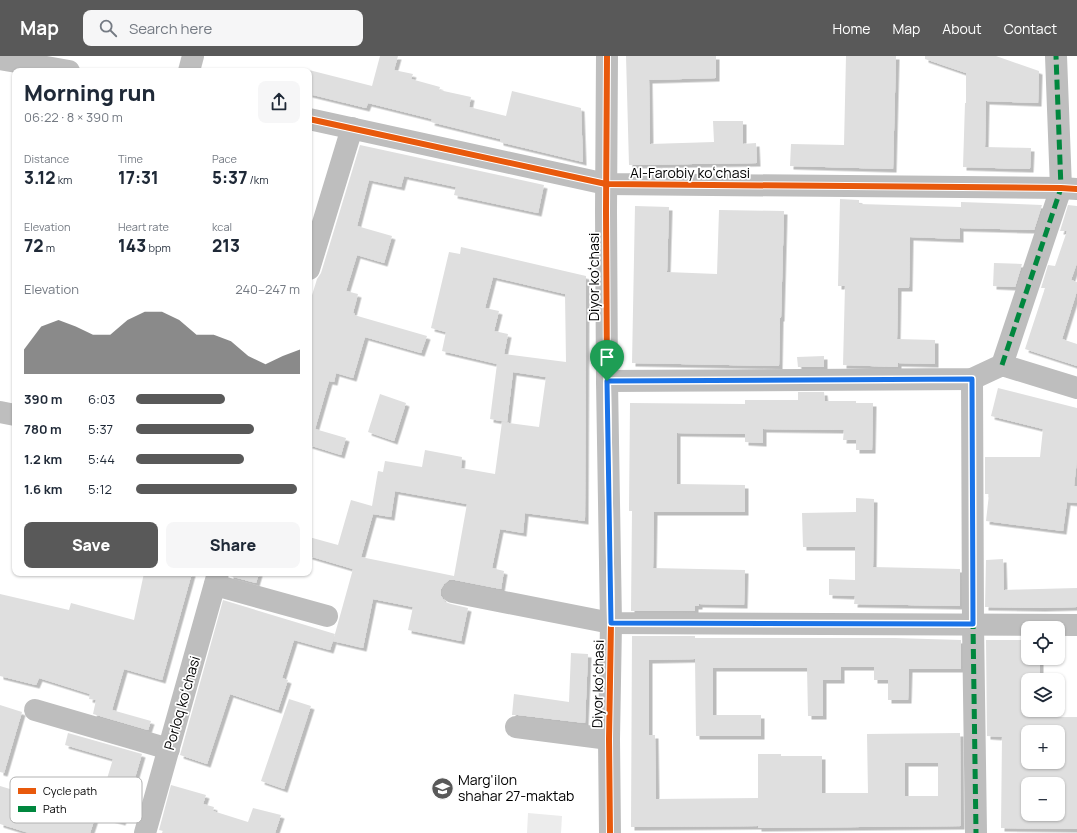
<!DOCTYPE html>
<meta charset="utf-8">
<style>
:root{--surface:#fff;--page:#f6f6f7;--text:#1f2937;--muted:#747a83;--accent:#595959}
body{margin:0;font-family:Manrope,sans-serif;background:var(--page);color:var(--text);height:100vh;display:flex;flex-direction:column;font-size:15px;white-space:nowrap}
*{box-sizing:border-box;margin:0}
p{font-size:13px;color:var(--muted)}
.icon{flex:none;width:22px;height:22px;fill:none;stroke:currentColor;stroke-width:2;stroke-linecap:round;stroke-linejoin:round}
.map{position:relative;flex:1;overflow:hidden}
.details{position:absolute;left:12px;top:12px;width:300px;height:508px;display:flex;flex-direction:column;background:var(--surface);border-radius:8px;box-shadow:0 1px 3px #0004}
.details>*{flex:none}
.controls{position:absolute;left:1021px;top:565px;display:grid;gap:8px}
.controls a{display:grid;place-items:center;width:44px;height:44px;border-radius:8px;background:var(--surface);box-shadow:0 1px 3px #0004;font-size:20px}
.pin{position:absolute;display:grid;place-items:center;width:34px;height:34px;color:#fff;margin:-41px -17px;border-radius:50% 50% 50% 0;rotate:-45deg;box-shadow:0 0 4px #0007}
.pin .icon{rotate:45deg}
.round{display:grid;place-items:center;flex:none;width:42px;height:42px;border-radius:8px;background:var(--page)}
.summary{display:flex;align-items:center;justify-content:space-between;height:68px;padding:0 12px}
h1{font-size:22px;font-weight:800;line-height:30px}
.stats{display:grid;grid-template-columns:repeat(3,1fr);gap:6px;height:68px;padding:4px 12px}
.stats div{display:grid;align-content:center}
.stats b{font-size:17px;font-weight:800}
.stats small{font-size:11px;font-weight:400}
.stats p{font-size:11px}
.chart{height:112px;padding:8px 12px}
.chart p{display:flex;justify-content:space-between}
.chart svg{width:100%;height:72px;margin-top:4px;fill:var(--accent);opacity:.7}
.action{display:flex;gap:8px;margin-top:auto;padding:8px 12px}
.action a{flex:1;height:46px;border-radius:8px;background:var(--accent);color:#fff;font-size:16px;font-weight:800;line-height:46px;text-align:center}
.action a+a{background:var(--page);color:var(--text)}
ul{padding:0 12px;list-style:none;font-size:13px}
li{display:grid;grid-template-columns:64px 48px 1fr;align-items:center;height:30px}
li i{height:10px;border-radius:5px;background:var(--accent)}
header{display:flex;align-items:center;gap:24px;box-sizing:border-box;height:56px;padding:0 20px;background:var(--accent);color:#fff}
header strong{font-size:19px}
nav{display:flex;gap:22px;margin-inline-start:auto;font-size:14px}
.search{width:280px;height:36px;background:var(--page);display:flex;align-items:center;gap:10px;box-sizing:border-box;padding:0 14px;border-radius:8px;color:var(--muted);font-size:15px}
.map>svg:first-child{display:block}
.green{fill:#ececec}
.building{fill:#dfdfdf;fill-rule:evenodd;filter:url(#shadow)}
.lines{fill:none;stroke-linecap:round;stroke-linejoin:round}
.minor{stroke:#bebebe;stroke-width:22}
.quiet{stroke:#00873e;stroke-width:5;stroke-dasharray:10 5;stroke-linecap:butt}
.cycleway-casing{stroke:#fff;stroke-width:8}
.cycleway{stroke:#e8590c;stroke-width:6}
.route-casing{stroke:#fff;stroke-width:8}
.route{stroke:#1a73e8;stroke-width:5}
.labels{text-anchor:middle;stroke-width:3.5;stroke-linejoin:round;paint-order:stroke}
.street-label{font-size:14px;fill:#000;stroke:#fff}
.poi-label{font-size:14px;fill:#000;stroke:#fff;text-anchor:start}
.key{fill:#fff;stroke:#b2b2b2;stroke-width:1}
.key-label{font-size:11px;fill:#000}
</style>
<header>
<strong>Map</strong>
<div class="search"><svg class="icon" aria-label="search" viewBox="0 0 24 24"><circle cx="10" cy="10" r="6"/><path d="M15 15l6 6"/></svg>Search here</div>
<nav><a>Home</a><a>Map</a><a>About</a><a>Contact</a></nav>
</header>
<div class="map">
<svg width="1077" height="777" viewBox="0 0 1077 777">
<defs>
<filter id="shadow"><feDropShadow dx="3.5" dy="3.5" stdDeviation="0" flood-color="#0004"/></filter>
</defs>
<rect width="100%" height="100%" fill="#fff"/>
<!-- green -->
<path class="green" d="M528,757L562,760L561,777H527Z"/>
<!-- building -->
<g class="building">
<path d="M380,0H398L394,14L413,18L411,23L440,31L439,34L471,41L469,51L506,60L512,35L581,52L583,106L500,86V83L431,66L432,63L368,47L366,52L309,38V14L372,30Z"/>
<path d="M626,0H716V22L649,24L650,88L714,86L713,65H743V88L756,87L757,107L629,109Z"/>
<path d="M846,0H896L893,113L790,110L791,88L844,89Z"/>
<path d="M925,0H996L1039,15L1038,47L986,45L985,91L1031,92L1030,113L963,111L965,47H966V17L925,3Z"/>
<path d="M360,89L544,129L538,157L454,139L456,131L404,120L401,131L369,124L357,170L392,180L384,207L357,199L346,235L358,238L353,257L355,258L354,259L427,280L421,297L365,281L353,322L336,317L334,326L329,325L315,373L346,382L341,399L309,389V249L317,223L321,217Z"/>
<path d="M840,143L859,144V148L961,151V146L1042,149L1034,174L960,172V183L910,181L909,232H898L897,283L935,284V308L898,307V311L843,309L845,230H838Z"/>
<path d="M1068,149L1077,150V207L1071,224L1077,226V235L1062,283L1077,288V310L1025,293L1045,232H1041L1048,209L1055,210L1067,175H1060Z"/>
<path d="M635,150L669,151L667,216L717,218L719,154L784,155L781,262H780L779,310L632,307Z"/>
<path d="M461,191L586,220L585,465L525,457L523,477L500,473L492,512L504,515L501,533L455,524H449L444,528L441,533V540L445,546L451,548L468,552L461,585L408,574L413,551L373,543L363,592L333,585L353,513L309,500V481L338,489L351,444L372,450L378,415L383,416L385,405L422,411L425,394L462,401L461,412L495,418L502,366L539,371L546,321L513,316L507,366L490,363L497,308L442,295L446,276L431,272L449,196L460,198ZM493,221L565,238L566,306L504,298L508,278L494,275L499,255L485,252ZM395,435L467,448L454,520L361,501L373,458L391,461Z"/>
<path d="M994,207L1022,208L1015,231L993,230Z"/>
<path d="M824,300V311H798L797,301Z"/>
<path d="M998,332L1077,352V404L1074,430H1077V447L1067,446L1063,475L986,465L989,438H985V401H1040L1043,373L991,360Z"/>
<path d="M798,336H824L825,345H856V347H873L872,394H856V384H843L844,374L763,373V387L745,386V378L677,377V428L745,429V456H654L653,512L745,514L744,549L699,548V550H695V555H631L632,455H629L630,347L745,348V344H798Z"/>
<path d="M380,338L406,347L394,385L368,376Z"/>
<path d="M856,442L874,443L873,511L960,513V550L854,548L855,540L829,539V523L855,524V491H803L802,457L856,456Z"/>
<path d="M1003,503L1004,534L1077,532V551L1042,552L985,551L986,504Z"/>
<path d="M144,517H192L162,624L124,613L112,654L151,665L148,674L93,658L96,644L89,643L90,638L39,622L36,629L0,620V538L69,554L71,547L134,564Z"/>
<path d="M230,517H259L256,527L230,520Z"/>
<path d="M223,544L335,578L330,594L294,584L282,622L288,624L278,654L230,638L207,708L180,699Z"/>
<path d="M632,580H695V582H895L961,584V613H909L908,644H888V624H874V611H841V624H823V660H808L807,612H713V659H761V680H696L695,603L649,604V679H655L656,743L758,742V698H781V700H822V737H868L867,678L960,677L961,770L758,772V770L631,771ZM905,707H938V740H905Z"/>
<path d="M986,584H1028V602H1040V620H1029V624H1028L1029,661H1077V773L1001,772L1002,681L987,680ZM1028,676H1058V706H1028ZM1028,728H1058V758H1028Z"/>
<path d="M571,597L588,598L585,667L518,659H512L514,638L569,646Z"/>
<path d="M289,643L311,650L284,733L261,725Z"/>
<path d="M0,649L22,656L4,717L0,716Z"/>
<path d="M68,677L142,698L122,766L96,759L113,703L65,689Z"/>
<path d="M171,729L206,739L203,748L214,751L213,755L248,766L253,752L281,759L275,777H162L163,775L159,774Z"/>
<path d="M0,730L96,759L90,777H29L0,768Z"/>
</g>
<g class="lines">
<!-- minor -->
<g class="minor">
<path d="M607,0L606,155L607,325L611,567L609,683L610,777"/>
<path d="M0,3L69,15"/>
<path d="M189,15L193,0"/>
<path d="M309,63L606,128L1061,132L1077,133"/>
<path d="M309,213L352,72"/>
<path d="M1002,309L1061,132L1056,0"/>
<path d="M972,323L973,568L976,777"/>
<path d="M607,325L972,323L1002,309L1077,332"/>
<path d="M0,356L15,359"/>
<path d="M215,529L327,560"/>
<path d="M453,536L611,567L1077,569"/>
<path d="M35,654L169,693"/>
<path d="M516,671L609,683"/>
<path d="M145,777L218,517"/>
</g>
<!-- quiet -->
<g class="quiet">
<path d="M1002,309L1061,132L1056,0"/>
<path d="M972,323L973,568L976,777"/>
</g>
<defs>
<g id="cycleway">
<path d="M607,0L606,155L607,325L611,567L609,683L610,777"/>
<path d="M309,63L606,128L1061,132L1077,133"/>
</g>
</defs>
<!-- cycleway casing -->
<use href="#cycleway" class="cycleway-casing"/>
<!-- cycleway -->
<use href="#cycleway" class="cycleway"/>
</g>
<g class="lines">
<defs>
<path id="route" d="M972,323L973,568L611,567L607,325Z"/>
</defs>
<!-- route casing -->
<use href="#route" class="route-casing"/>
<!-- route -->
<use href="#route" class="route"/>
</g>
<!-- icons -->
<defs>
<symbol id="school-disc" viewBox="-11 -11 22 22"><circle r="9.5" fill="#595959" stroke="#fff"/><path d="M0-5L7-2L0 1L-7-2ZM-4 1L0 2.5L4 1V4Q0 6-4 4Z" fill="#fff"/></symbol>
</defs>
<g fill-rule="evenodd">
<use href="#school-disc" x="430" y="720" width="25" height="25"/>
</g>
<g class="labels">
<!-- street labels -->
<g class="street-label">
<text x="690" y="122">Al-Farobiy koʻchasi</text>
<text transform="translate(594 221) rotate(-90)" y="5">Diyor koʻchasi</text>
<text transform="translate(598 628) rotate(-89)" y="5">Diyor koʻchasi</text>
<text transform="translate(182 647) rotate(-74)" y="5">Porloq koʻchasi</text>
</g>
<!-- poi labels -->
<g class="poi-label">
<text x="458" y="729">Marg'ilon<tspan x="458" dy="16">shahar 27-maktab</tspan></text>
</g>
</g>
<!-- legend -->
<rect x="10" y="721" width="132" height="46" rx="6" class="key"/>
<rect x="18" y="732" width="18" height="6" fill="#e8590c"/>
<rect x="18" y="750" width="18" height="6" fill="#00873e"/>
<g class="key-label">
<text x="43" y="739">Cycle path</text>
<text x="43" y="757">Path</text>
</g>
</svg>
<div class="controls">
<a><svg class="icon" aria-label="locate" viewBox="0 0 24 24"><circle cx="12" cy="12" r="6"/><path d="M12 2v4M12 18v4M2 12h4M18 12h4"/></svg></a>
<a><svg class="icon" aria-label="layers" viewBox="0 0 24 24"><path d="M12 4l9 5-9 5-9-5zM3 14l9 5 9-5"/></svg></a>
<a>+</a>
<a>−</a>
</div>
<div class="pin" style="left:607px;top:325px;background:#1e9e55"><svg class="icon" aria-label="arrive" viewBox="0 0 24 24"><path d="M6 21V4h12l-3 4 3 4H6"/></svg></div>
<section class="details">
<div class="summary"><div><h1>Morning run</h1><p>06:22 · 8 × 390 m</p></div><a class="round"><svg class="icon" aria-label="share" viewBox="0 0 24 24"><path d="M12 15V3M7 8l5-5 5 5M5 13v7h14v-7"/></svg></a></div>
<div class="stats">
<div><p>Distance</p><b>3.12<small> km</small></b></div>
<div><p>Time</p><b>17:31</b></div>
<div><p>Pace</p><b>5:37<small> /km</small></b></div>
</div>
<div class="stats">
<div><p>Elevation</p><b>72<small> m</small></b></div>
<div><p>Heart rate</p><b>143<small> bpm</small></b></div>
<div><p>kcal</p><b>213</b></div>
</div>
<div class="chart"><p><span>Elevation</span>240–247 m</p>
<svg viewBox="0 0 160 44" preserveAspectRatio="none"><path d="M0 44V29L10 15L20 11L30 15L40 20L50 20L60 11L70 6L80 6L90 11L100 20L110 20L120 24L130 33L140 38L150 33L160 29V44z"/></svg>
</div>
<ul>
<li><b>390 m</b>6:03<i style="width:54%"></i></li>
<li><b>780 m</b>5:37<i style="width:72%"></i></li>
<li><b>1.2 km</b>5:44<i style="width:66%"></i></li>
<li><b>1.6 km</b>5:12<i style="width:98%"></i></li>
</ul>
<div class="action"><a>Save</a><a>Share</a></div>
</section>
</div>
